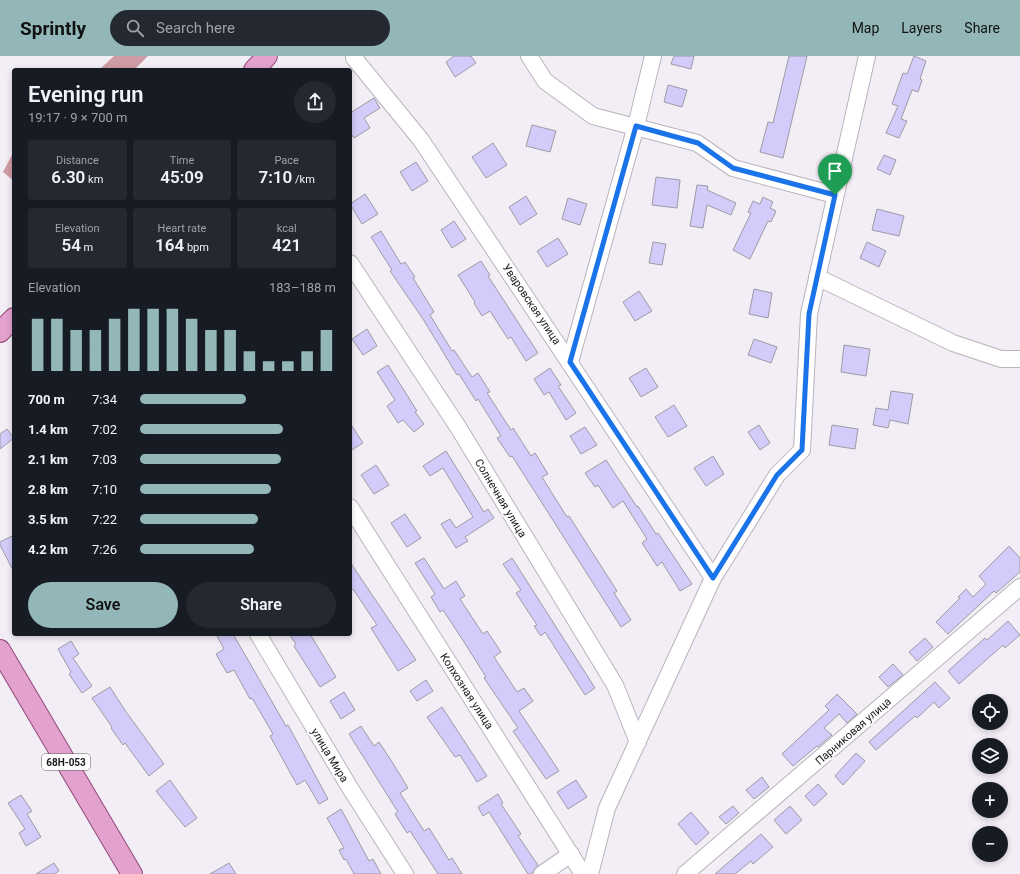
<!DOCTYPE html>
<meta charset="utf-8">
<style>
:root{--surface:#171b24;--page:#242831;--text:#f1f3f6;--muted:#9ea1a6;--accent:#93b7b8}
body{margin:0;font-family:Roboto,sans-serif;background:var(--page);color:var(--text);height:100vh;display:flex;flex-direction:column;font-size:15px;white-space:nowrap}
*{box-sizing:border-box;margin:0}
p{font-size:13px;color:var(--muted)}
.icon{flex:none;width:22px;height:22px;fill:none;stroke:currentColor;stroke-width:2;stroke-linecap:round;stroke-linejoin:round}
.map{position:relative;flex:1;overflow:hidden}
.details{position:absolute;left:12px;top:12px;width:340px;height:568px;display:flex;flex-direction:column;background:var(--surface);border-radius:4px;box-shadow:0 2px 6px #0003}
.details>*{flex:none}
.tools{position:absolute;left:972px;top:638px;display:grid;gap:8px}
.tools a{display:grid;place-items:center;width:36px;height:36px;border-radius:50%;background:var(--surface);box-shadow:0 2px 6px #0003;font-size:20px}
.pin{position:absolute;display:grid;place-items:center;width:34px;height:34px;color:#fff;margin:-41px -17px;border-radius:50% 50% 50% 0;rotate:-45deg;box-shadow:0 0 4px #0007}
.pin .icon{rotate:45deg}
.round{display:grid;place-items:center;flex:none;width:42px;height:42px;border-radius:21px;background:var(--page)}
.headline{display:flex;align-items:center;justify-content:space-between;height:68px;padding:0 16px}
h1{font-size:22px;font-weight:600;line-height:30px}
.stats{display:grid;grid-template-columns:repeat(3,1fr);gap:6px;height:68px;padding:4px 16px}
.stats div{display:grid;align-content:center;border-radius:4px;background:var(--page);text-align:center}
.stats b{font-size:17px;font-weight:600}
.stats small{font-size:11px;font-weight:400}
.stats p{font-size:11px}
.chart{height:112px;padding:8px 16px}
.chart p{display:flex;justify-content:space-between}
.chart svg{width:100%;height:72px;margin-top:4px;stroke:var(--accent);stroke-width:6}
.action{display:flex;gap:8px;margin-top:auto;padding:8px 16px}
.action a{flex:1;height:46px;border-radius:24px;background:var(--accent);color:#111;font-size:16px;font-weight:600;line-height:46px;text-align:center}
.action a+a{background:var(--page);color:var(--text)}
ul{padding:0 16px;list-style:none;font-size:13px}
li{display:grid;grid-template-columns:64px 48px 1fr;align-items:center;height:30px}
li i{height:10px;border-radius:5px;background:var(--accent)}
header{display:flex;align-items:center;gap:24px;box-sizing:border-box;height:56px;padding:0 20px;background:var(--accent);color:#111}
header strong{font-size:19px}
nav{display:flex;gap:22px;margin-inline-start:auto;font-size:14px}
.search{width:280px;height:36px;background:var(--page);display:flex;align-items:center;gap:10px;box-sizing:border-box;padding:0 14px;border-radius:22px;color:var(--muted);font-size:15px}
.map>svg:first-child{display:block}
.forest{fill:#cf9ba5}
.building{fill:#d3cbf9;stroke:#9d9ca4}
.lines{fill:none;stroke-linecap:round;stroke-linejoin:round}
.minor-casing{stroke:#b9b4bb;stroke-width:18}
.major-casing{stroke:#91487a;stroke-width:22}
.minor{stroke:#fff;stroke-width:16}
.major{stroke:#e3a1ce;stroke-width:20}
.route-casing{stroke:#fff;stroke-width:8}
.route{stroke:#1a73e8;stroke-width:5}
.labels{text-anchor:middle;stroke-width:4;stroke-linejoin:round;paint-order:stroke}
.shield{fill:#fefdfe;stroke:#5f5d60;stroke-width:1}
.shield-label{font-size:10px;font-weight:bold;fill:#1b191c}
.street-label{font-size:11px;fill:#1b191c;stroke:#fefdfe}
</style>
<header>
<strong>Sprintly</strong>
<div class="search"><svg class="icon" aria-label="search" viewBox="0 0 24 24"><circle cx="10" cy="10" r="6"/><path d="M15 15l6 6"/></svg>Search here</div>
<nav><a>Map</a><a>Layers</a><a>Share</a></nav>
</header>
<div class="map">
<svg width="1020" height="818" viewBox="0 0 1020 818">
<rect width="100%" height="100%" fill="#f3edf5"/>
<!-- forest -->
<g class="forest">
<path d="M114,0H148L134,14H99Z"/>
<path d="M14,95V125L3,116Z"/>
</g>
<!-- building -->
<g class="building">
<path d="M454,0H471L476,7L455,21L446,6Z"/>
<path d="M674,0H694L691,13L671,8Z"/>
<path d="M789,0H807L783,102L760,96L768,66L773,67Z"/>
<path d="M914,0L926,5L920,23L922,24L918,36L912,34L901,63L907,65L899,82L886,77L898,50L892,48L903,17L907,18Z"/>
<path d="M668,29L687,34L682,51L664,46Z"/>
<path d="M374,42L380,52L364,62L370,72L354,82L350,77V57Z"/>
<path d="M532,69L556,75L550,96L526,90Z"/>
<path d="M493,87L507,109L486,122L472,101Z"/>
<path d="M884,99L896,104L890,119L877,113Z"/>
<path d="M416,106L428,125L412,135L400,116Z"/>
<path d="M656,121L680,124L677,152L652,149Z"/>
<path d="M697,129L708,130L707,134L736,147L731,159L707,149L703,172L690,170Z"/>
<path d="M365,138L378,158L362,168L350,148Z"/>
<path d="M526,140L537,158L520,169L509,151Z"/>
<path d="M763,141L773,146L770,152L776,155L771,166L768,165L750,203L733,194L751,157L748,156L753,145L760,148Z"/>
<path d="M568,142L587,148L580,169L562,163Z"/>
<path d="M877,153L904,160L899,180L872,174Z"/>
<path d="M454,165L466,183L452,192L441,174Z"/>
<path d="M381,175L401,208L405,206L415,221L413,222L434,256L430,259L452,295L454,294L472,321L478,317L490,336L487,337L511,374L513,372L531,400L535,397L548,418L542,421L567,461L569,460L617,535L614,537L631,564L621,571L512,400L510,401L497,382L501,380L478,343L476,345L459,318L457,319L423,263L390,215L392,214L371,181Z"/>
<path d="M558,182L568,198L547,211L537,195Z"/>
<path d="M653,186L666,188L662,209L649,207Z"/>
<path d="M867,186L886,195L879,211L860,202Z"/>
<path d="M481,205L490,219L488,220L538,297L526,305L511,281L508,283L490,255L482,260L474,247L475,246L458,219Z"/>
<path d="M754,233L772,237L768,262L749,258Z"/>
<path d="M639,235L652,255L635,265L623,246Z"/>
<path d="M367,273L377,290L363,299L352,283Z"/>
<path d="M754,283L777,291L771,307L748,299Z"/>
<path d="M844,289L870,293L866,320L841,316Z"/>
<path d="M388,309L417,355L415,356L424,368L414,376L403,364L398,367L387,350L395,344L377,316Z"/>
<path d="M550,312L561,329L558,330L576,357L566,364L549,336L544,339L534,323Z"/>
<path d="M646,312L658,331L641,341L629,322Z"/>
<path d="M891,335L913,338L908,368L890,364L888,372L873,369L876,352L888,354Z"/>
<path d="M674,349L687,370L668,381L655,361Z"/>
<path d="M350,367L363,387L350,395Z"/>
<path d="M759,369L770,387L760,394L748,376Z"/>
<path d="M832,369L858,373L855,393L829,389Z"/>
<path d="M585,371L597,389L581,398L570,380Z"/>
<path d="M7,373L14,382L0,393V378Z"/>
<path d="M446,395L484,456L488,453L494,462L465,481L468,485L456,492L441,468L450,463L456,472L473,461L443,412L430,420L423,410Z"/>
<path d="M713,400L724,418L706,430L694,412Z"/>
<path d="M606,404L637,451L638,450L656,478L658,477L692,528L680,535L662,506L657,510L642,487L647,483L623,445L613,452L598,429L595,431L585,417Z"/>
<path d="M376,409L389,429L374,438L361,419Z"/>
<path d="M405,458L421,482L407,491L391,467Z"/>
<path d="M14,479V516L0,489V486Z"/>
<path d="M1009,490L1020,502V516L996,537L994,535L948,578L936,566L960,542L958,541L966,533L973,541L986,528L979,520Z"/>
<path d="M424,502L444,533L456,525L465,540L460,543L483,578L487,575L501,596L494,601L517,636L524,632L533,645L519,655L559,715L546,723L513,675L518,672L484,622L486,621L466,589L443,554L440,556L431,541L435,538L415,507Z"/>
<path d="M512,502L595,632L585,639L545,576L541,580L534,570L537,569L516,537L521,534L503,508Z"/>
<path d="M350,506L416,604L398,615L371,572L377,569L353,533L350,535Z"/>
<path d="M1008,565L1020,579L1005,592L1003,589L959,628L948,615L985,582L987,584Z"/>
<path d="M216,578H233L286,670L288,669L328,743L319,748L305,724L297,729L270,680L273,678L252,642L250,643L234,614L227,617L216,598L224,593Z"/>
<path d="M289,578H310L336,621L320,631L294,590L296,588Z"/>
<path d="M925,582L933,591L917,605L909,596Z"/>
<path d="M71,585L79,598L73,602L92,630L82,637L69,618L71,616L58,593Z"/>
<path d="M893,608L903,619L888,631L879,621Z"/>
<path d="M426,624L433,635L417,645L410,635Z"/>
<path d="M935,626L950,642L939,652L934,646L917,662L915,660L876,694L869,686Z"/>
<path d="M110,631L124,653L164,708L149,720L125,687L123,689L111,672L112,671L92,642Z"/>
<path d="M344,636L355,654L341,663L330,645Z"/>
<path d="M837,638L857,658L847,667L839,658L824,672L832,679L818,691L817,690L793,710L782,698L829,654L825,650Z"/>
<path d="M442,651L487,720L477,726L460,699L455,701L427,661Z"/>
<path d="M361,670L374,690L379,686L394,709L408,732L400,737L424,775L429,772L449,804L452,802L462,818H438L410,775L407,777L395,758L398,756L349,678Z"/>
<path d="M856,697L865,705L843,729L835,720Z"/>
<path d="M762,721L769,731L754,743L746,734Z"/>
<path d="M170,724L197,762L185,771L156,735Z"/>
<path d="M576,724L587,741L568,753L557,736Z"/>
<path d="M818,728L827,738L814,750L805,740Z"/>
<path d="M498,738L503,747L501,748L521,778L518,780L538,809L531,818H528L489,756L483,760L478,751Z"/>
<path d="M21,739L32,755L27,758L41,781L26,790L19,777L25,773L8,747Z"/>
<path d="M733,750L739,757L726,768L719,761Z"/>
<path d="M790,750L802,764L786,778L774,764Z"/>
<path d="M341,753L369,805L373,803L381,818H354L346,803L344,804L339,794L344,792L327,762Z"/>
<path d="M691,756L709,777L696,789L678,768Z"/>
<path d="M761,778L773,791L753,808L751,805L735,818H715Z"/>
<path d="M54,807L59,815L54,818H36Z"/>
<path d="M229,807L236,818H210Z"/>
</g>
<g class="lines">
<defs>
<g id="minor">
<path d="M529,0L545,25L593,60L697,87L733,112L835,139"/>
<path d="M354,2L421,84L713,522"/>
<path d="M350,207L458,371L615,629L638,686"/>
<path d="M817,221L953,287L1001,303H1020"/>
<path d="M570,306L636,70L653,0"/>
<path d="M350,451L583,818"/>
<path d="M258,578L350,732L405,818"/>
<path d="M542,818L571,798"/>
<path d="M590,818L607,752L713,522L777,419L802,394L809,258L867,0"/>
<path d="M685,818L1020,531"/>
</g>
<g id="major">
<path d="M254,14L267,0"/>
<path d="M0,276L14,262"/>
<path d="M0,594L132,818"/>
</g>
</defs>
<!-- minor casing -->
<use href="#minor" class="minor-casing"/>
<!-- major casing -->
<use href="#major" class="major-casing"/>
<!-- minor -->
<use href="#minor" class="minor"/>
<!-- major -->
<use href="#major" class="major"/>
</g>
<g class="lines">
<defs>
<path id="route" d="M636,70L698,87L733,112L835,139L809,258L802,394L777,419L713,522L570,306Z"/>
</defs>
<!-- route casing -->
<use href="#route" class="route-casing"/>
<!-- route -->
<use href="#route" class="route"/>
</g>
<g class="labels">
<!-- shield labels -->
<rect class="shield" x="42" y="698" width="48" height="16" rx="3"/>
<g class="shield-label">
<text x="66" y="710">68Н-053</text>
</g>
<!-- street labels -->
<g class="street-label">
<text transform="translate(532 248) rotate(56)" y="4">Уваровская улица</text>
<text transform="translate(501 442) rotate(59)" y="4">Солнечная улица</text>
<text transform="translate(467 635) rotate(57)" y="4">Колхозная улица</text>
<text transform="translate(853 675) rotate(-41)" y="4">Парниковая улица</text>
<text transform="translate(330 699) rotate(59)" y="4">улица Мира</text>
</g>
</g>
</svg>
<div class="tools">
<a><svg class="icon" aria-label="locate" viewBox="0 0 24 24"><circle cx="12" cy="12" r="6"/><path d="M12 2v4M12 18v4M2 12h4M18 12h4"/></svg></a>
<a><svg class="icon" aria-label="layers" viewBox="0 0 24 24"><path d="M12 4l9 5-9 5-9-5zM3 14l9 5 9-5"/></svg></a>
<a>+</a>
<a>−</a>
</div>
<div class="pin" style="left:835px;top:139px;background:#1e9e55"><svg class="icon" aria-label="arrive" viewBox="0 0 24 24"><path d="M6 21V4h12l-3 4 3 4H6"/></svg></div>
<section class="details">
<div class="headline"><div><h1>Evening run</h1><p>19:17 · 9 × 700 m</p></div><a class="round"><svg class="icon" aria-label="share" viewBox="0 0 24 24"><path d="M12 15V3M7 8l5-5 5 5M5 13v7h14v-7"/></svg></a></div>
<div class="stats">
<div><p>Distance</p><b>6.30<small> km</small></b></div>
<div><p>Time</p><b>45:09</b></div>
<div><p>Pace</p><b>7:10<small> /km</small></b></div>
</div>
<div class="stats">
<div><p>Elevation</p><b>54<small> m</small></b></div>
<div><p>Heart rate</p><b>164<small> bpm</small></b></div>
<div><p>kcal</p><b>421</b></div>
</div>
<div class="chart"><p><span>Elevation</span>183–188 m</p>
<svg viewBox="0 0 160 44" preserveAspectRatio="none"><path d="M5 44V12M15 44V12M25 44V19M35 44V19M45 44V12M55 44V6M65 44V6M75 44V6M85 44V12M95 44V19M105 44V19M115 44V32M125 44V38M135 44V38M145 44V32M155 44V19"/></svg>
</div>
<ul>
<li><b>700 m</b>7:34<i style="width:54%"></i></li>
<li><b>1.4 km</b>7:02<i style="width:73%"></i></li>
<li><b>2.1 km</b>7:03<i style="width:72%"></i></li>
<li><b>2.8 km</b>7:10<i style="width:67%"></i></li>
<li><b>3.5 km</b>7:22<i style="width:60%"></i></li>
<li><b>4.2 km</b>7:26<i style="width:58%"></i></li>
</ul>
<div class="action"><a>Save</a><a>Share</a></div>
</section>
</div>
